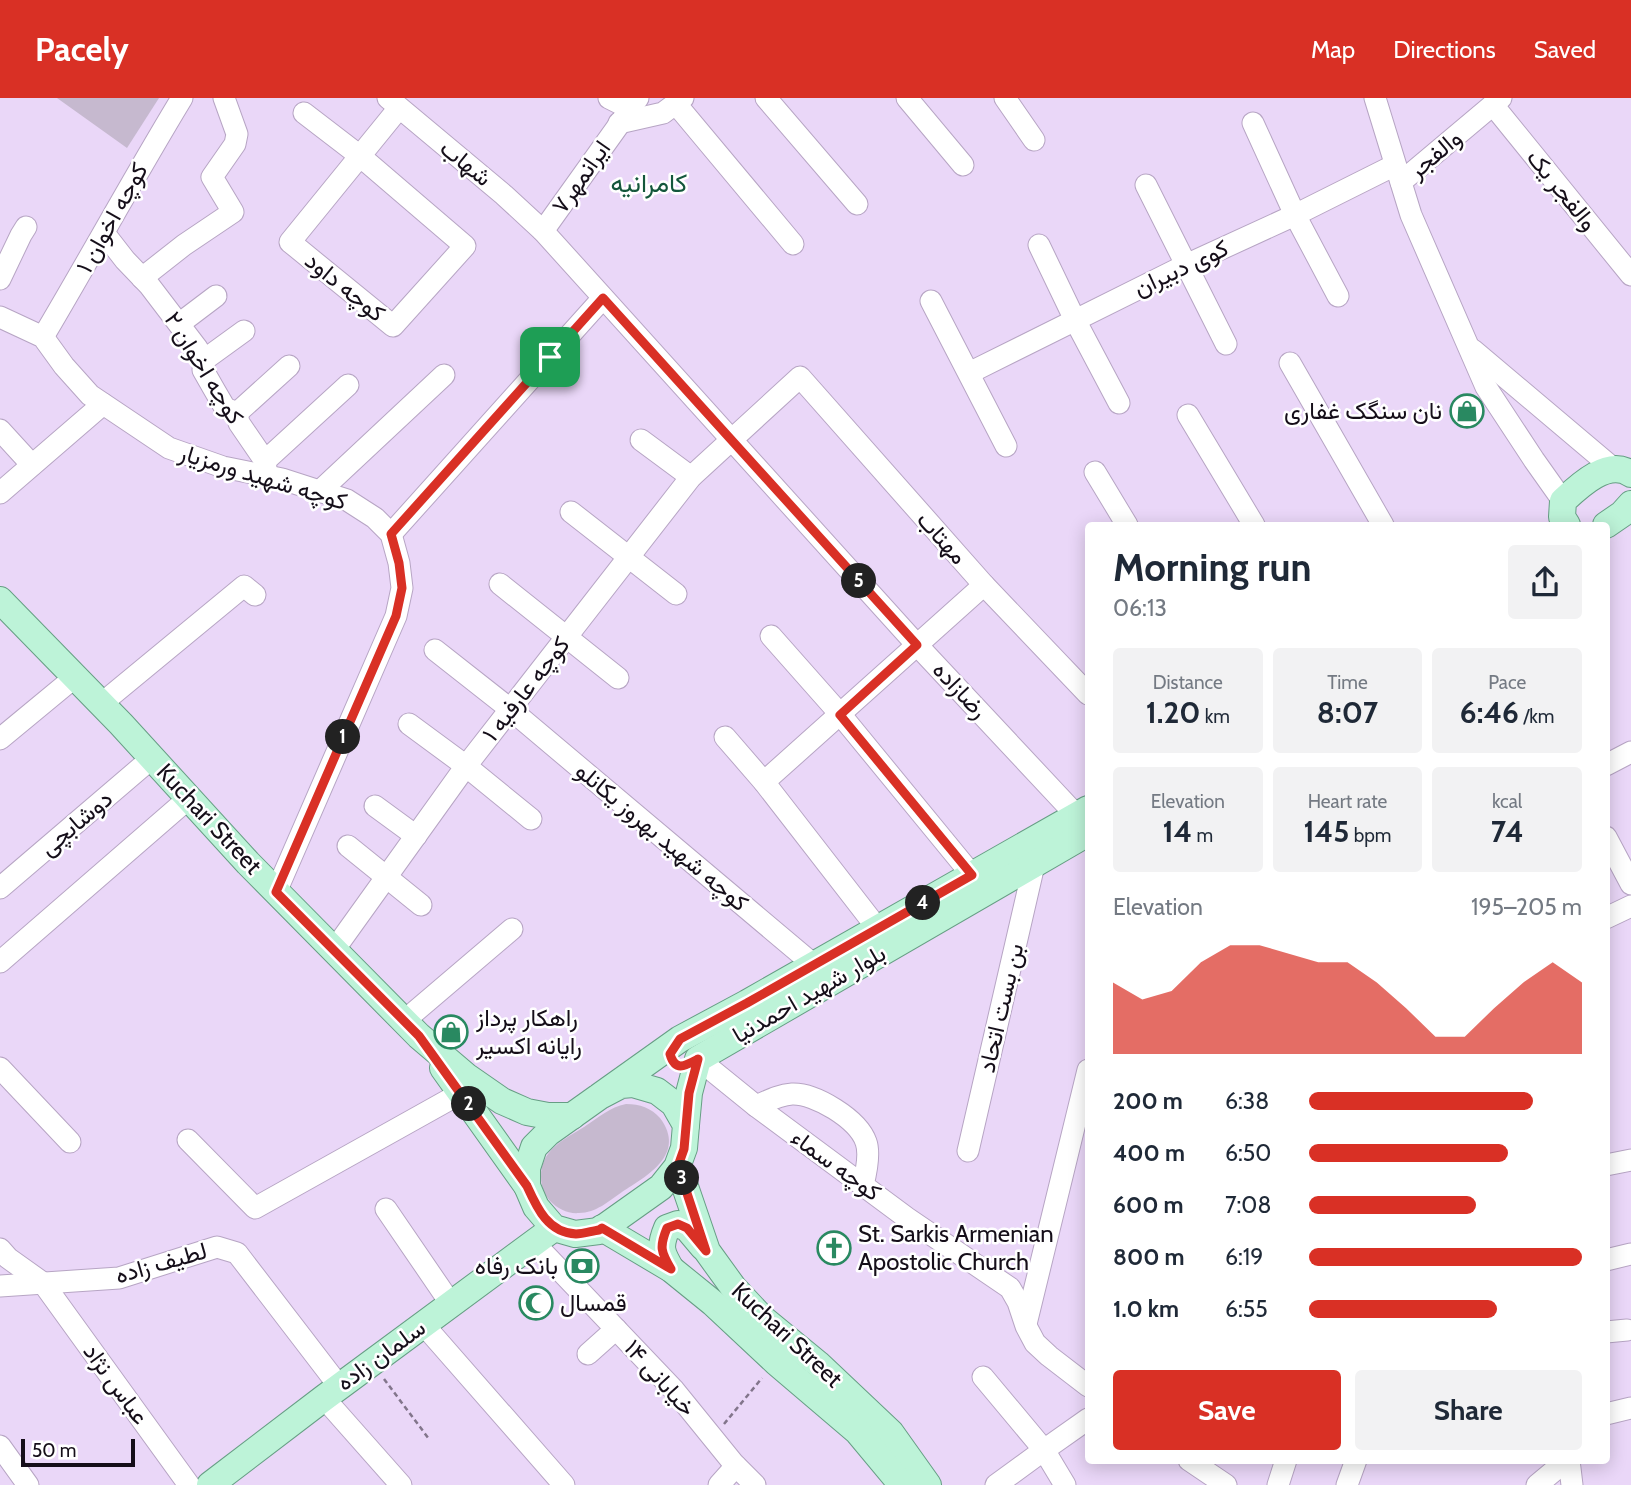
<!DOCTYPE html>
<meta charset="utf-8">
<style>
:root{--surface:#fff;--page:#f2f2f3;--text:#1f2937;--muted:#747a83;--accent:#d93025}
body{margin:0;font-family:Cabin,Vazirmatn,sans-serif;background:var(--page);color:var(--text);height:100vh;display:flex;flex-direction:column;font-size:26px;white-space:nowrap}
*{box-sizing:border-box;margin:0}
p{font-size:23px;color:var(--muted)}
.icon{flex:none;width:38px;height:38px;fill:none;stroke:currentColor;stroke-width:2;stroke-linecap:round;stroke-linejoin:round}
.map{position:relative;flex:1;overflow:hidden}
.side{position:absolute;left:1085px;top:424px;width:525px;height:942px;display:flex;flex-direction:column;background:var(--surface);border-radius:7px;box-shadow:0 4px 18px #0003}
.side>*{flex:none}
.scale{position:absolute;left:21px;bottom:18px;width:114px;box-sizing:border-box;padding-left:7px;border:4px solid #150e19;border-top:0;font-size:19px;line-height:24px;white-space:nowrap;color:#150e19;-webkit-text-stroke:5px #fff;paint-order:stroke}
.pin{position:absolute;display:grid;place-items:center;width:60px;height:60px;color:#fff;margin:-30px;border-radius:14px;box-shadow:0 4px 10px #0006}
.km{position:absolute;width:35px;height:35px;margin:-18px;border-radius:50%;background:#222;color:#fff;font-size:19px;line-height:35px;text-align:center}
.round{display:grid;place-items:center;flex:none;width:74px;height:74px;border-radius:7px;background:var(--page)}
.summary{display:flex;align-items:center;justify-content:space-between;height:119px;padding:0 28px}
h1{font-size:38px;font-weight:700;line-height:52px}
.metrics{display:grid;grid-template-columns:repeat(3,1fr);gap:10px;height:119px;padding:7px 28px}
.metrics div{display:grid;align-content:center;border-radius:7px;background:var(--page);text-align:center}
.metrics b{font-size:30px;font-weight:700}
.metrics small{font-size:19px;font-weight:400}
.metrics p{font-size:19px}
.chart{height:196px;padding:14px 28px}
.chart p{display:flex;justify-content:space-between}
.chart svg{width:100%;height:126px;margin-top:7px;fill:var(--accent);opacity:.7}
.action{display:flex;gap:14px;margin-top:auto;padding:14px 28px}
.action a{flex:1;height:80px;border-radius:7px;background:var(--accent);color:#fff;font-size:28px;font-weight:700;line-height:80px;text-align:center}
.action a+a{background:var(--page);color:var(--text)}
ul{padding:0 28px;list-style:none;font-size:23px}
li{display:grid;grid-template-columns:112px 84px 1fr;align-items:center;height:52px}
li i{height:18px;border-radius:9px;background:var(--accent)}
header{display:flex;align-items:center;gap:42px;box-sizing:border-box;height:98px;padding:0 35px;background:var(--accent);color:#fff}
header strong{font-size:33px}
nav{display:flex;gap:38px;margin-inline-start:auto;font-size:24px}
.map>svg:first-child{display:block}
.green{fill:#c6b9cf}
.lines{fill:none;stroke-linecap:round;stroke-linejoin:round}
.minor-casing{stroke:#b7a5c4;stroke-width:23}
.major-casing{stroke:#669e84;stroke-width:28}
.path{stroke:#82758b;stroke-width:2.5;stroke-dasharray:5 3.5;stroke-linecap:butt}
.minor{stroke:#fff;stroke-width:21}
.major{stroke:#bdf3d8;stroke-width:26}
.route-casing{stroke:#fff;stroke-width:14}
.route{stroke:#d93025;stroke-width:9}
.labels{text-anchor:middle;stroke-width:5;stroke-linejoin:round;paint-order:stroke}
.street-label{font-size:24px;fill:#150e19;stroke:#fff}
.poi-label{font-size:24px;fill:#150e19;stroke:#fff;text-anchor:start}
.neighbourhood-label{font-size:26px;fill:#14573c;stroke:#fff}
</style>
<header>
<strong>Pacely</strong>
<nav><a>Map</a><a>Directions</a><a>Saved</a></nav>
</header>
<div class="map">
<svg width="1631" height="1387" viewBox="0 0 1631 1387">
<rect width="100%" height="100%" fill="#ead7f8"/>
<!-- green -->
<g class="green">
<path d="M57,0H159L127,50Z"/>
<path d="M626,1006C640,1006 651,1010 660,1020C687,1056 647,1078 622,1094C609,1103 596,1115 579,1115C568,1116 558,1111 550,1103C544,1096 541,1088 541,1079C540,1052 565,1041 584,1029C598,1020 610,1009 626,1006Z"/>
</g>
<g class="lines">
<defs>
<g id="minor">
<path d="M388,0L504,97L543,133L917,547L1077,718"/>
<path d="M609,0L629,10"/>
<path d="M766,0L857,106"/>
<path d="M907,0L963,67"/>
<path d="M1005,0L1034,42"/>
<path d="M1375,0L1411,117L1486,289L1534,362L1563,403"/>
<path d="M676,6L793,146"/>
<path d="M1493,7L1631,177"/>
<path d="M304,15L360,58L465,148L393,228L290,144L399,10"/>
<path d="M619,25L663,15L683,0"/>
<path d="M1253,25L1295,117L1338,198"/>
<path d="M1401,84L1501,0"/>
<path d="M1146,87L1226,246"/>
<path d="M543,133L638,0"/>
<path d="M104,135L125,162L149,187L197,250L204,262L203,272L215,293L225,310L237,315L239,325L265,363L267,378"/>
<path d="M1039,147L1075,222L1119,305"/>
<path d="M142,180L184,147L233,114L212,79L235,46L237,36L224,0"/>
<path d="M0,181L21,137L26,129"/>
<path d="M931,203L1006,348"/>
<path d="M0,219L43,239L64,268L90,297L169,350L223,369L282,381L347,402L375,420L391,436L399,465L402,490L396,518L276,794"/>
<path d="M179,226L216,198"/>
<path d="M43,239C90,160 134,79 182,0"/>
<path d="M1473,252L1614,371"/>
<path d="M204,262L244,233"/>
<path d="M1290,265L1383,427"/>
<path d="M969,275L1186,167L1295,117L1395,67"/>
<path d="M237,315L289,268"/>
<path d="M1188,317L1254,427"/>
<path d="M0,332L32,367"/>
<path d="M641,342L691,379"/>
<path d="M265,363L348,287"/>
<path d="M1095,374L1127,427"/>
<path d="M320,393L444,277"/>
<path d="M0,395L103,306"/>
<path d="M571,414L676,496"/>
<path d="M391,436L603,200"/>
<path d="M500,486L618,580"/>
<path d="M771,538L840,616L972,777"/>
<path d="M435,552L510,611L814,867"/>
<path d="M101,606L244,488L255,497"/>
<path d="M409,626L466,668L531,721"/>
<path d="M725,639L764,684L878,831"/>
<path d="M0,641L75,579"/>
<path d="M1606,667L1631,654"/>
<path d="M764,684L984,487"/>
<path d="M375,708L416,738"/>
<path d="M1606,739L1631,786"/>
<path d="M348,748L421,807"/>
<path d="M0,790L152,660"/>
<path d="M1606,820L1631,808"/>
<path d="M334,852L466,668L691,379L800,279L984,487L1088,596"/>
<path d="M0,864L189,700"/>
<path d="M404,923L512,831"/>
<path d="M698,961L756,1008L907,1120L1010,1190L1018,1204L1026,1228L1035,1245L1049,1258L1088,1288"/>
<path d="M0,970L70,1044"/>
<path d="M756,1008C768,1003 778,997 792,996C815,995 858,1021 866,1044C870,1055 866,1075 863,1087"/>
<path d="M188,1042L255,1110L461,995"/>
<path d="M968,1053L1034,767"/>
<path d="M1606,1067L1631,1062"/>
<path d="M386,1111L451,1206"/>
<path d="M534,1145L674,1292L734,1366L755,1387"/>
<path d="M0,1151L8,1160L43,1185L189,1387"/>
<path d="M1606,1162L1631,1156"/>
<path d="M0,1188L119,1180L217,1149L237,1155L339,1288"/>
<path d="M423,1226L564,1387"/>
<path d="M1026,1226L1088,972"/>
<path d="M1606,1234L1627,1232"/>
<path d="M588,1256L616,1231"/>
<path d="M983,1279L1044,1352L1065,1387"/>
<path d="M324,1300L401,1387"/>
<path d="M1606,1316L1631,1310"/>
<path d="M0,1348L28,1387"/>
<path d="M1189,1362L1226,1387"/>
<path d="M1569,1362L1572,1387"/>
<path d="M719,1387L736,1368"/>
<path d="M996,1387L1044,1352L1088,1321"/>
<path d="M1278,1387L1286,1362"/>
<path d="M1347,1387L1356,1362"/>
<path d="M1537,1387L1567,1362"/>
</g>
<g id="major">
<path d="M1567,427L1562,419L1563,403C1579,388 1608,360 1631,376"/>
<path d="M1606,427L1622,416L1631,406"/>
<path d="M0,502L121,626L248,765L419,938L466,978L502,1003L527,1014L548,1018H572"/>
<path d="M443,970L527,1088"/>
<path d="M600,998L621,987L633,986L657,993L674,1006L686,1027L684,1050L677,1069L661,1089L599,1133L575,1136L554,1130L536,1109L527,1088V1070L534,1049L548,1035L600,998L680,941L747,905L1088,711"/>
<path d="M686,1027L689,995L698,961L1088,735"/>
<path d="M678,1068L707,1153L733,1189L762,1220L818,1266L891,1335L928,1387"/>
<path d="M602,1130L671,1171L713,1205L776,1264L857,1333L902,1387"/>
<path d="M671,1171C661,1154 659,1149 667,1130L678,1126L687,1130L703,1149"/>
<path d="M210,1387L324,1300L554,1130"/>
</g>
</defs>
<!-- minor casing -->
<use href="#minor" class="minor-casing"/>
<!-- major casing -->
<use href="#major" class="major-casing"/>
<!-- path -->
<g class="path">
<path d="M384,1281L429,1341"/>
<path d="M724,1326L762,1280"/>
</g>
<!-- minor -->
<use href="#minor" class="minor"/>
<!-- major -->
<use href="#major" class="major"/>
</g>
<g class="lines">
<defs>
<path id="route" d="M603,200L917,547L840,617L972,777L747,905L680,941L670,956C675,974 685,968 698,961L689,995L684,1051L678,1068L706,1153L687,1130L678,1126L667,1130C659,1149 661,1154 671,1171L602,1130L599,1132C592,1133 583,1136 576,1136C548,1135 537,1110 527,1088L419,938L276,794L396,518L402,490L399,465L391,436Z"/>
</defs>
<!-- route casing -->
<use href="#route" class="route-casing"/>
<!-- route -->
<use href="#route" class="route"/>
</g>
<!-- icons -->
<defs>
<symbol id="shop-ring" viewBox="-11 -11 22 22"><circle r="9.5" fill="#fff" stroke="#298961" stroke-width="1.5"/><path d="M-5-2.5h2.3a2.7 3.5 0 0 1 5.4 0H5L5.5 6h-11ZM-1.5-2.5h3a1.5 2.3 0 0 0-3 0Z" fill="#298961"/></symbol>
<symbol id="church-ring" viewBox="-11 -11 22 22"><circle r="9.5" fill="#fff" stroke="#298961" stroke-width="1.5"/><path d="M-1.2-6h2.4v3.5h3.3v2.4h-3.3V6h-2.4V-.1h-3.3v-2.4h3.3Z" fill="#298961"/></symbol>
<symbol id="bank-ring" viewBox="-11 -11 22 22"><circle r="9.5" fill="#fff" stroke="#298961" stroke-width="1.5"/><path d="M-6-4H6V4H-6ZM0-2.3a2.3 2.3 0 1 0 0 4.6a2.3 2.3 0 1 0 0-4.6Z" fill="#298961"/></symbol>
<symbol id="mosque-ring" viewBox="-11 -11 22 22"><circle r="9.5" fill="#fff" stroke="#298961" stroke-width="1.5"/><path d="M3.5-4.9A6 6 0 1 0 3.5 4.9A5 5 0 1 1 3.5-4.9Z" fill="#298961"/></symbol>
</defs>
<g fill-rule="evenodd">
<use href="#shop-ring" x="1448" y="294" width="38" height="38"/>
<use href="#shop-ring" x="432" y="915" width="38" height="38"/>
<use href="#church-ring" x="815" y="1131" width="38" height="38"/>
<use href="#bank-ring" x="563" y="1149" width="38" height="38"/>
<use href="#mosque-ring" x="517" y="1186" width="38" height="38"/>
</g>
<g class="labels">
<!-- street labels -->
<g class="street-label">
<text transform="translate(1435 56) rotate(-40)" y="8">والفجر</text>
<text transform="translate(466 65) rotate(39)" y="8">شهاب</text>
<text transform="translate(581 79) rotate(-55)" y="8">ایرانمهر۷</text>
<text transform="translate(1562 92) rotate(51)" y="8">والفجر یک</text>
<text transform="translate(112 120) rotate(-61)" y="8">کوچه اخوان ۱</text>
<text transform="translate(1181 170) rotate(-25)" y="8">کوی دبیران</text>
<text transform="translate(345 189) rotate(39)" y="8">کوچه داود</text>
<text transform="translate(204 270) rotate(58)" y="8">کوچه اخوان ۲</text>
<text transform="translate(263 379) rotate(17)" y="8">کوچه شهید ورمزیار</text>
<text transform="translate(942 440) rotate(48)" y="8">مهتاب</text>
<text transform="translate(526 591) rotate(-52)" y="8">کوچه عارفیه ۱</text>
<text transform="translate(960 592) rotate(47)" y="8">رضازاده</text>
<text transform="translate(209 721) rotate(47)" y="8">Kuchari Street</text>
<text transform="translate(76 725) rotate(-40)" y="8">دوشابچی</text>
<text transform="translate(662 739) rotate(40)" y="8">کوچه شهید بهروز یکانلو</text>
<text transform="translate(809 896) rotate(-30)" y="8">بلوار شهید احمدنیا</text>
<text transform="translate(1001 910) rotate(-77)" y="8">بن بست اتحاد</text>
<text transform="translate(836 1067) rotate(36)" y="8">کوچه سماء</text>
<text transform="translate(161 1165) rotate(-16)" y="8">لطیف زاده</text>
<text transform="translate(787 1237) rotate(43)" y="8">Kuchari Street</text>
<text transform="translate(381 1257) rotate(-36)" y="8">سلمان زاده</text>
<text transform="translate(660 1280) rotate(48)" y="8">خیابانی ۱۴</text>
<text transform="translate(116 1286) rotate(54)" y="8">عباس نژاد</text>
</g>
<!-- poi labels -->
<g class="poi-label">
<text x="1442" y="321" text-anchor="end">نان سنگک غفاری</text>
<text x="476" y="928">راهکار پرداز<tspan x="476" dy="28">رایانه اکسیر</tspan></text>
<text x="858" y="1144">St. Sarkis Armenian<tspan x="858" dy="28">Apostolic Church</tspan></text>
<text x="558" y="1176" text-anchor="end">بانک رفاه</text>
<text x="560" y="1213">قمسال</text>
</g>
<!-- neighbourhood labels -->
<g class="neighbourhood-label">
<text x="649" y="94">کامرانیه</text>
</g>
</g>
</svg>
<div class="scale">50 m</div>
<div class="pin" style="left:550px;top:259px;background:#1e9e55"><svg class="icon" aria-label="arrive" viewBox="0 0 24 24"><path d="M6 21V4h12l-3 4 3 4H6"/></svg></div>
<b class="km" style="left:343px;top:639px">1</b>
<b class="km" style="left:469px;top:1006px">2</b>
<b class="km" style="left:682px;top:1080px">3</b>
<b class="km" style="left:923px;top:805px">4</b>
<b class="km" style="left:859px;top:483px">5</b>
<section class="side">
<div class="summary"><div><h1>Morning run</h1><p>06:13</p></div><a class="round"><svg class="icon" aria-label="share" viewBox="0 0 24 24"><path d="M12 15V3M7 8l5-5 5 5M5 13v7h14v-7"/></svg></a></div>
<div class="metrics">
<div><p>Distance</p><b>1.20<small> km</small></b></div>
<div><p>Time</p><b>8:07</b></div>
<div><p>Pace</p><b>6:46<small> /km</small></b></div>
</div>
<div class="metrics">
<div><p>Elevation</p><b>14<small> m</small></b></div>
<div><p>Heart rate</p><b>145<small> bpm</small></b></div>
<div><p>kcal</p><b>74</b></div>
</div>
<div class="chart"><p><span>Elevation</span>195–205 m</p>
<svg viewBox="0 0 160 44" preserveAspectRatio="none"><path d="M0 44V19L10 25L20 22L30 12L40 6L50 6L60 9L70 12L80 12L90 19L100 28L110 38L120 38L130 28L140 19L150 12L160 19V44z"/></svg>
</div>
<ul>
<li><b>200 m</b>6:38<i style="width:82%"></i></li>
<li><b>400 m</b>6:50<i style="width:73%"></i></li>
<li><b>600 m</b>7:08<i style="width:61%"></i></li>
<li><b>800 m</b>6:19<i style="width:100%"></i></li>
<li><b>1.0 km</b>6:55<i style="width:69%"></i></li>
</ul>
<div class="action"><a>Save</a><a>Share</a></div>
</section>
</div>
